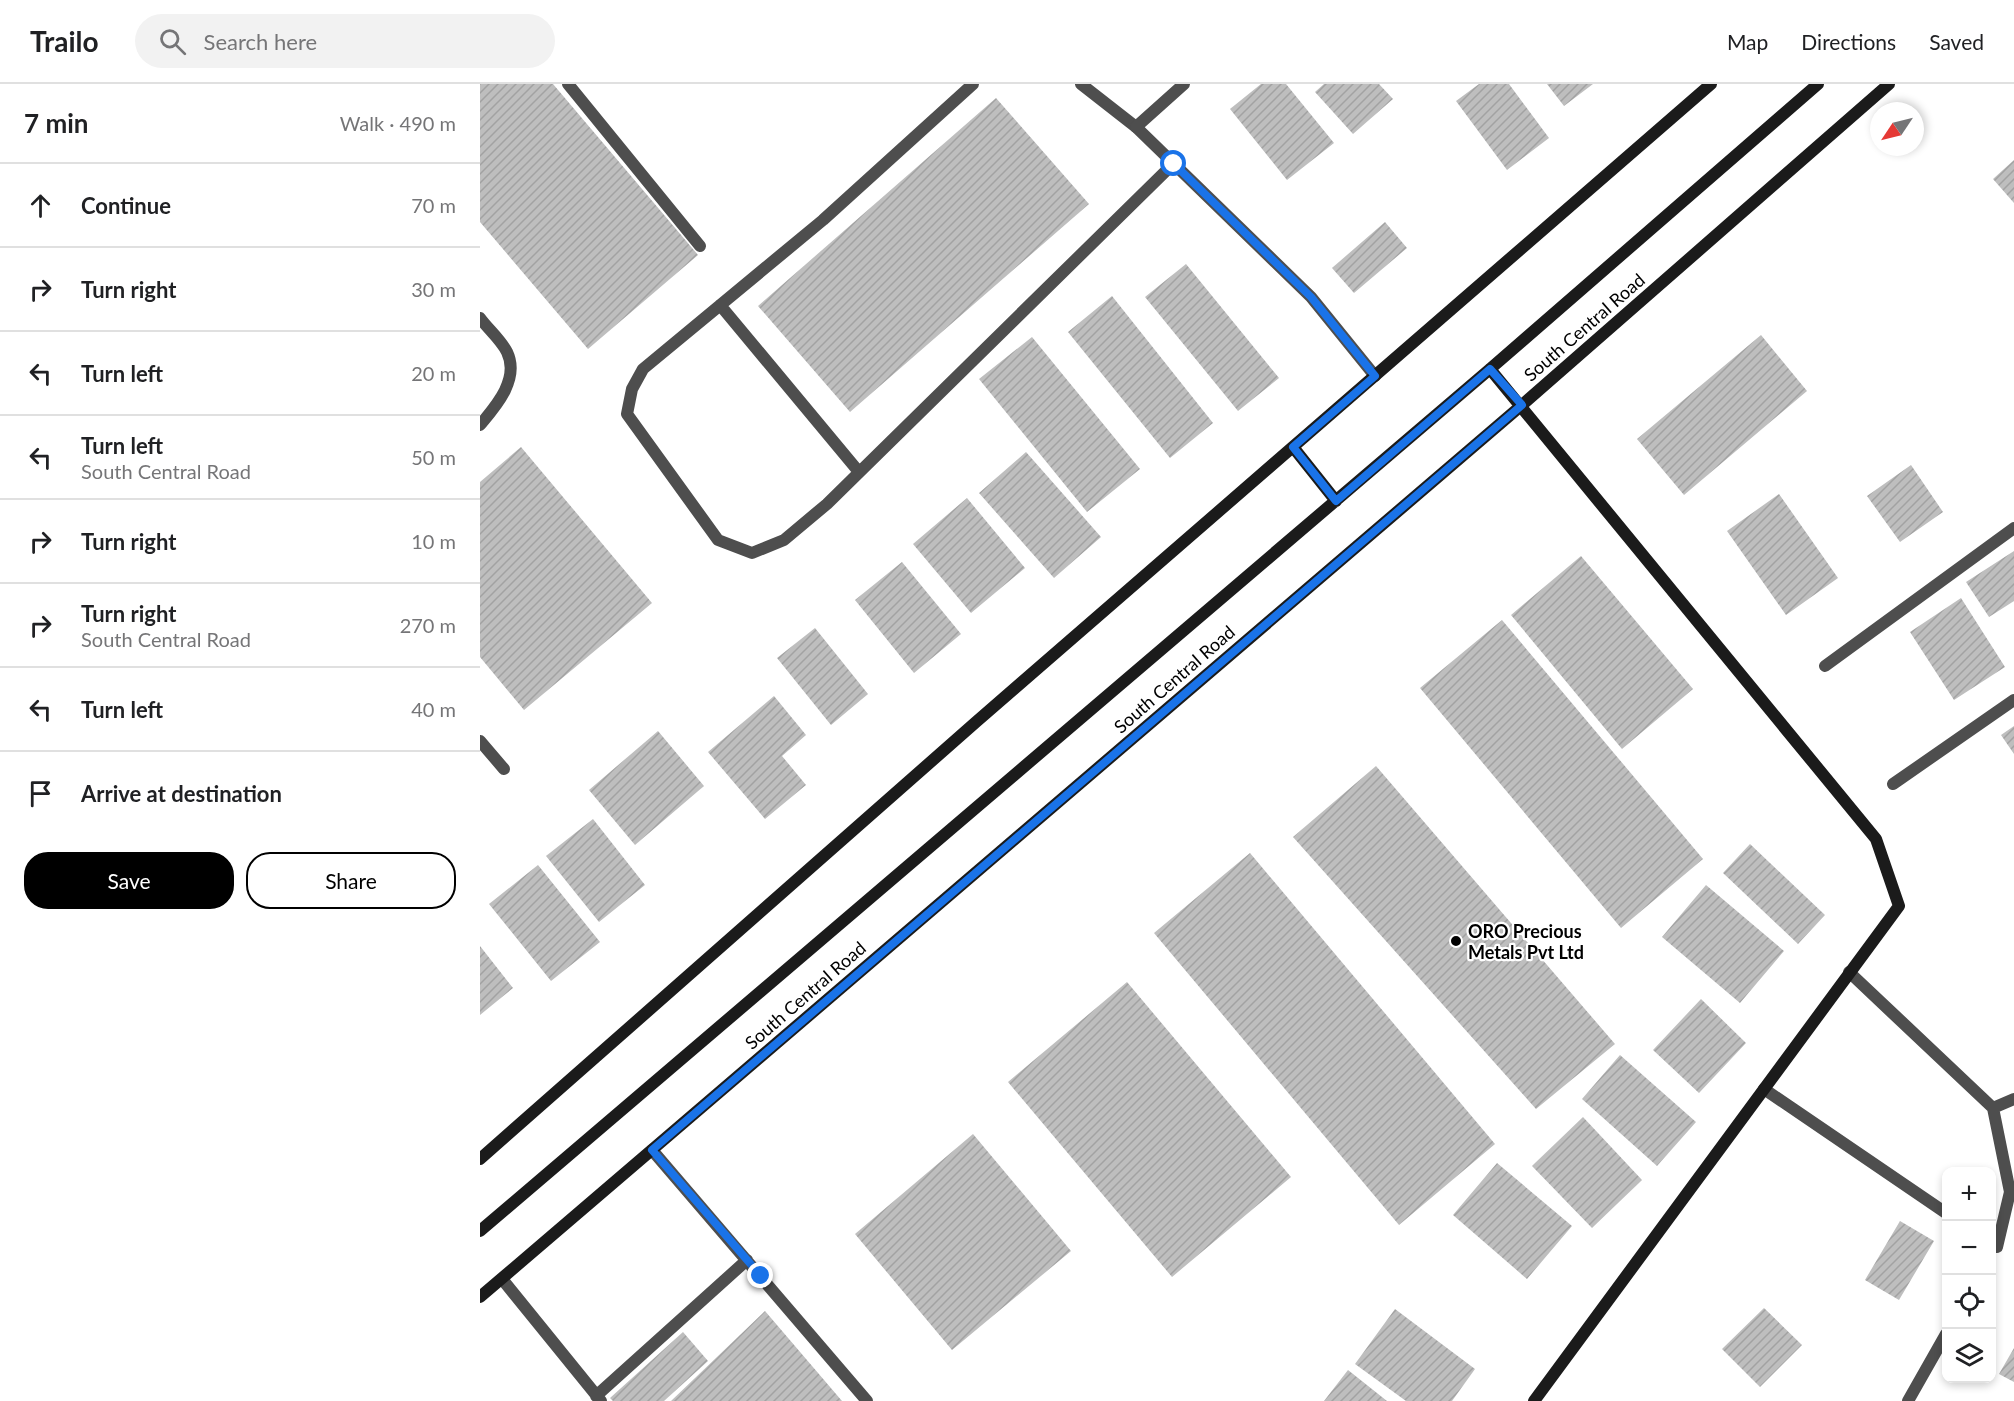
<!DOCTYPE html>
<html lang="en">
<head>
<meta charset="utf-8">
<style>
  body { margin:0; font-family:Lato,sans-serif; background:#f2f2f2; color:#202124 }
  .controls { position:absolute; right:18px; bottom:18px; display:grid; overflow:hidden; border-radius:12px; box-shadow:0 3px 9px #0003 }
  .controls button { width:54px; height:54px; display:grid; place-items:center; padding:0; border:0; border-bottom:2px solid #e0e0e0; background:#fff; color:#202124; font:30px sans-serif }
  .compass { position:absolute; left:1390px; top:18px; width:54px; height:54px; border-radius:50%; background:#fff; box-shadow:0 3px 9px #0003; rotate:235deg }
  .stop { position:absolute; width:18px; height:18px; margin:-14px; border:4px solid #1a73e8; border-radius:50%; background:#fff }
  .stop.end { background:#1a73e8; border-color:#fff; box-shadow:0 2px 6px #0008 }
  .list { margin:0; padding:0; list-style:none }
  h2 { display:flex; justify-content:space-between; align-items:center; height:78px; margin:0; padding:0 24px; font-size:26px }
  h2 small { font-size:20px; font-weight:400; color:#757577 }
  .list li { display:grid; grid-template-columns:39px 1fr auto; gap:18px; align-items:center; box-sizing:border-box; height:84px; padding:0 24px; border-top:2px solid #e0e0e0 }
  .list b { display:block; font-size:22px; white-space:nowrap }
  .list p { margin:0; font-size:20px; white-space:nowrap; color:#757577 }
  .list em { font-size:20px; font-style:normal; color:#757577 }
  .actions { display:flex; gap:12px; padding:18px 24px }
  .actions a { flex:1; padding:14px 0; border:2px solid #000; border-radius:24px; text-align:center; font-size:21px; color:#000 }
  .actions .main { background:#000; color:#fff }
  .icon { flex:none; width:33px; height:33px; fill:none; stroke:currentColor; stroke-width:2; stroke-linecap:round; stroke-linejoin:round }
  .map { position:relative; flex:none; width:1534px; height:1317px; overflow:hidden }
  header { display:flex; align-items:center; gap:36px; box-sizing:border-box; height:84px; padding:0 30px; background:#fff; border-bottom:2px solid #e0e0e0 }
  header strong { font-size:28px }
  nav { display:flex; gap:33px; margin-inline-start:auto; font-size:21px }
  .search { width:420px; height:54px; background:#f2f2f2; display:flex; align-items:center; gap:15px; box-sizing:border-box; padding:0 21px; border-radius:33px; color:#757577; font-size:22px }
  main { display:flex }
  aside { flex:1; background:#fff }
  .map>svg:first-child { display:block }
</style>
</head>
<body>
<header>
<strong>Trailo</strong>
<div class="search"><svg class="icon" aria-label="search" viewBox="0 0 24 24"><circle cx="10" cy="10" r="6"/><path d="M15 15l6 6"/></svg>Search here</div>
<nav><a>Map</a><a>Directions</a><a>Saved</a></nav>
</header>
<main>
<aside>
<h2>7 min<small>Walk · 490 m</small></h2>
<ul class="list">
<li><svg class="icon" aria-label="ahead" viewBox="0 0 24 24"><path d="M12 20V5M6 11l6-6 6 6"/></svg><div><b>Continue</b></div><em>70 m</em></li>
<li><svg class="icon" aria-label="right" viewBox="0 0 24 24"><path d="M7 20v-9h11M14 6l5 5-5 5"/></svg><div><b>Turn right</b></div><em>30 m</em></li>
<li><svg class="icon" aria-label="left" viewBox="0 0 24 24"><path d="M17 20v-9H6M10 6l-5 5 5 5"/></svg><div><b>Turn left</b></div><em>20 m</em></li>
<li><svg class="icon" aria-label="left" viewBox="0 0 24 24"><path d="M17 20v-9H6M10 6l-5 5 5 5"/></svg><div><b>Turn left</b><p>South Central Road</p></div><em>50 m</em></li>
<li><svg class="icon" aria-label="right" viewBox="0 0 24 24"><path d="M7 20v-9h11M14 6l5 5-5 5"/></svg><div><b>Turn right</b></div><em>10 m</em></li>
<li><svg class="icon" aria-label="right" viewBox="0 0 24 24"><path d="M7 20v-9h11M14 6l5 5-5 5"/></svg><div><b>Turn right</b><p>South Central Road</p></div><em>270 m</em></li>
<li><svg class="icon" aria-label="left" viewBox="0 0 24 24"><path d="M17 20v-9H6M10 6l-5 5 5 5"/></svg><div><b>Turn left</b></div><em>40 m</em></li>
<li><svg class="icon" aria-label="arrive" viewBox="0 0 24 24"><path d="M6 21V4h12l-3 4 3 4H6"/></svg><div><b>Arrive at destination</b></div></li>
</ul>
<div class="actions"><a class="main">Save</a><a>Share</a></div>
</aside>
<div class="map">
<svg width="1534" height="1317" viewBox="0 0 1534 1317">
  <defs>
    <pattern id="building-hatch" width="6" height="6" patternUnits="userSpaceOnUse" patternTransform="scale(1.5)"><rect width="6" height="6" fill="#bebebe"/><path d="M-1 1l2-2M0 6l6-6M5 7l2-2" fill="none" stroke="#a2a2a2"/></pattern>
  </defs>
  <rect width="100%" height="100%" fill="#fff"/>
  <path fill="url(#building-hatch)" d="M 0,0 L 73,0 L 218,171 L 108,265 L 0,138 Z
    M 781,0 L 806,0 L 854,59 L 807,96 L 750,25 Z
    M 844,0 L 899,0 L 913,15 L 873,50 L 835,8 Z
    M 999,0 L 1029,0 L 1069,54 L 1027,86 L 976,17 Z
    M 1067,0 L 1113,0 L 1084,22 Z
    M 516,14 L 609,120 L 370,328 L 278,222 Z
    M 1534,76 L 1534,119 L 1513,95 Z
    M 905,138 L 927,164 L 874,209 L 852,184 Z
    M 706,180 L 799,294 L 758,327 L 665,213 Z
    M 632,212 L 733,339 L 690,374 L 588,248 Z
    M 1281,251 L 1327,307 L 1204,411 L 1157,355 Z
    M 552,253 L 660,385 L 607,428 L 499,295 Z
    M 41,363 L 172,519 L 44,626 L 0,573 L 0,398 Z
    M 546,368 L 621,453 L 574,494 L 499,409 Z
    M 1431,381 L 1463,428 L 1420,458 L 1387,412 Z
    M 1299,410 L 1358,494 L 1306,531 L 1247,447 Z
    M 487,414 L 545,484 L 491,529 L 433,460 Z
    M 1534,467 L 1534,517 L 1509,533 L 1486,498 Z
    M 1101,472 L 1213,605 L 1142,665 L 1031,531 Z
    M 422,478 L 481,550 L 434,589 L 375,516 Z
    M 1481,514 L 1525,583 L 1474,616 L 1430,548 Z
    M 1022,536 L 1223,775 L 1141,844 L 940,604 Z
    M 335,544 L 388,610 L 351,641 L 297,574 Z
    M 294,612 L 326,651 L 302,672 L 326,701 L 285,735 L 228,668 Z
    M 1534,642 L 1534,670 L 1521,651 Z
    M 178,647 L 224,702 L 155,761 L 109,706 Z
    M 896,682 L 1135,960 L 1056,1025 L 813,753 Z
    M 113,735 L 165,801 L 119,838 L 66,772 Z
    M 1270,760 L 1345,831 L 1318,860 L 1243,789 Z
    M 770,769 L 1015,1060 L 919,1141 L 674,849 Z
    M 58,781 L 120,858 L 71,897 L 9,820 Z
    M 1226,801 L 1304,867 L 1260,919 L 1182,853 Z
    M 0,862 L 33,904 L 0,931 Z
    M 647,898 L 811,1093 L 692,1193 L 528,998 Z
    M 1221,915 L 1266,959 L 1219,1009 L 1173,966 Z
    M 1140,971 L 1216,1038 L 1177,1082 L 1102,1015 Z
    M 1103,1033 L 1162,1096 L 1112,1144 L 1052,1082 Z
    M 493,1050 L 591,1167 L 472,1266 L 375,1150 Z
    M 1017,1079 L 1092,1142 L 1047,1195 L 973,1131 Z
    M 1420,1137 L 1454,1157 L 1419,1216 L 1385,1196 Z
    M 1284,1224 L 1322,1261 L 1280,1303 L 1242,1265 Z
    M 915,1225 L 995,1285 L 972,1317 L 926,1317 L 875,1280 Z
    M 285,1227 L 362,1317 L 191,1317 Z
    M 203,1248 L 228,1277 L 184,1317 L 133,1317 L 130,1314 Z
    M 1534,1264 L 1534,1298 L 1519,1290 Z
    M 868,1286 L 907,1317 L 844,1317 Z"/>
  <g fill="none" stroke-linecap="round" stroke-linejoin="round">
    <path stroke="#4e4e4e" stroke-width="12" d="M 88,0 L 220,162
      M 493,0 L 343,136 L 163,285 L 152,305 L 147,330 L 238,456 L 272,469 L 304,456 L 347,420 L 694,79
      M 601,0 L 656,43
      M 240,221 L 379,388
      M 0,234 C 8,245 21,256 27,268 C 40,295 16,322 0,341
      M 1345,582 L 1534,444
      M 1413,700 L 1534,616
      M 172,1066 L 387,1317
      M 22,1195 L 121,1317
      M 116,1312 L 267,1176"/>
    <path stroke="#4e4e4e" stroke-width="12" d="M 704,0 L 656,43 L 831,213 L 895,292
      M 0,657 L 24,685
      M 1369,888 L 1513,1024 L 1530,1108 L 1517,1163 L 1512,1160
      M 1284,1005 L 1466,1129
      M 1513,1024 L 1534,1015
      M 1428,1317 L 1466,1250"/>
    <path stroke="#1b1b1b" stroke-width="12" d="M 1010,285 L 1396,755 L 1419,822 L 1054,1317
      M 813,363 L 856,417
      M 0,1075 L 496,638 L 1231,0
      M 0,1147 L 1010,285 L 1338,0
      M 0,1213 L 1042,321 L 1409,0"/>
  </g>
  <g fill="none" stroke-linecap="round" stroke-linejoin="round">
    <path stroke="#1a73e8" stroke-width="8" d="M 281,1192 L 172,1066 L 1042,321 L 1010,285 L 856,417 L 813,363 L 895,292 L 831,213 L 694,80"/>
  </g>
  <circle fill="#000" stroke="#fff" stroke-width="2" cx="976" cy="857" r="6"/>
  <g text-anchor="middle" dominant-baseline="central" stroke-width="4.5" stroke-linejoin="round" paint-order="stroke">
    <g font-size="18" fill="#000" stroke="#fff">
      <text transform="translate(1104 243) rotate(-41)">South Central Road</text>
      <text transform="translate(694 595) rotate(-41)">South Central Road</text>
      <text transform="translate(325 911) rotate(-41)">South Central Road</text>
    </g>
    <g font-size="18" font-weight="bold" fill="#000" stroke="#fff" text-anchor="start">
      <text x="988" y="847">ORO Precious<tspan x="988" dy="21">Metals Pvt Ltd</tspan></text>
    </g>
  </g>
</svg>
<div class="controls">
<button>+</button>
<button>−</button>
<button><svg class="icon" aria-label="locate" viewBox="0 0 24 24"><circle cx="12" cy="12" r="6"/><path d="M12 2v4M12 18v4M2 12h4M18 12h4"/></svg></button>
<button><svg class="icon" aria-label="layers" viewBox="0 0 24 24"><path d="M12 4l9 5-9 5-9-5zM3 14l9 5 9-5"/></svg></button>
</div>
<svg class="compass" viewBox="-18 -18 36 36"><path d="M0-13l5 13h-10z" fill="#e53935"/><path d="M0 13l5-13h-10z" fill="#757577"/></svg>
<div class="stop" style="left:694px;top:80px"></div>
<div class="stop end" style="left:281px;top:1192px"></div>
</div>
</main>
</body>
</html>
